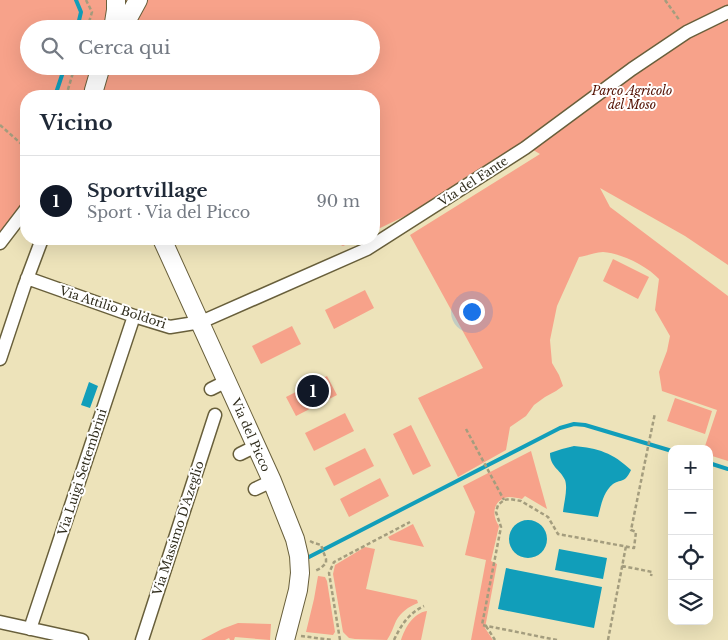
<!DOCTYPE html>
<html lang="it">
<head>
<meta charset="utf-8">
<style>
  body { margin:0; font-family:"Libre Baskerville",serif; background:#f2f2f3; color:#1f2937 }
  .controls { position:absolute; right:15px; bottom:15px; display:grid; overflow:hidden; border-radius:10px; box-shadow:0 5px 20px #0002 }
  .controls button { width:45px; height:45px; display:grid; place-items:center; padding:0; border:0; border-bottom:1px solid #e0e1e3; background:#fff; color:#1f2937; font:25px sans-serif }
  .you { position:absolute; left:471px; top:311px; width:18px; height:18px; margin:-12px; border:4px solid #fff; border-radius:50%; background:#1a73e8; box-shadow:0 0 0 8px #1a73e833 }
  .badge { display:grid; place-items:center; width:32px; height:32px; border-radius:50%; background:#111827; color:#fff; font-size:16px; font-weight:700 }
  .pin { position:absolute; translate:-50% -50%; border:2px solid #fff; box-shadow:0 1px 5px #0006 }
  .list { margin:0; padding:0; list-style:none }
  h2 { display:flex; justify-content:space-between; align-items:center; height:65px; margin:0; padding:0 20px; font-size:21px }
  h2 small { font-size:16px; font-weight:400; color:#747a83 }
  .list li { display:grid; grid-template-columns:32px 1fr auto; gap:15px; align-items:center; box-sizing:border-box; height:90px; padding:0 20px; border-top:1px solid #e0e1e3 }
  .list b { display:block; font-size:19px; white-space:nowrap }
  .list p { margin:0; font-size:16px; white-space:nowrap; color:#747a83 }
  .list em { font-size:16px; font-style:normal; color:#747a83 }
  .icon { flex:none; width:28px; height:28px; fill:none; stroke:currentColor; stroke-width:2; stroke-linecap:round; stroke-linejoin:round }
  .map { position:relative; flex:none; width:728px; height:640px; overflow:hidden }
  .search { position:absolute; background:#fff; box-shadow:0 5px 20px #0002; left:20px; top:20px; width:360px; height:55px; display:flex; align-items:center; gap:12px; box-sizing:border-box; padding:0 18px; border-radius:28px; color:#747a83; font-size:19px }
  .panel { position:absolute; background:#fff; box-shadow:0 5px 20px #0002; left:20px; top:90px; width:360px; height:155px; border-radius:20px }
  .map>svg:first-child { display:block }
</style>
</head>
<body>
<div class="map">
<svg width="728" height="640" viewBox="0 0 728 640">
  <rect width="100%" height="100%" fill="#ede3ba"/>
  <path fill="#f7a28a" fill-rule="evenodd" d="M 0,0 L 728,0 L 728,265 L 685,236 L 600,188 L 610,207 L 728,296 L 728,461 L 709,455 L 709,449 L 704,449 L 717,410 L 662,391 L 659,372 L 667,351 L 670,336 L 655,310 L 659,279 C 647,266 621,253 603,252 C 595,252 587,256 579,257 L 557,306 L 550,340 L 552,363 L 559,375 L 563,386 L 556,391 L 545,397 L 534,405 L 526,416 L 510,427 L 506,450 L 458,477 L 418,398 L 483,368 L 410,235 L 540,154 L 523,144 L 442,198 L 374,231 L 374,96 L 106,96 L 96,76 L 88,96 L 26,96 L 26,205 L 0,238 ZM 29,29 L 371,29 L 371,66 L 29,66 Z
    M 328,239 L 358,239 L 343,246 Z
    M 613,259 L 649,277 L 638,299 L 603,281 Z
    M 365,290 L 374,308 L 334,329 L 325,310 Z
    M 292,326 L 301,344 L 261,364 L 252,346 Z
    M 327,376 L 337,395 L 296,416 L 286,397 Z
    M 675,398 L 712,411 L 705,434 L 667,421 Z
    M 345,413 L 354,431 L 314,451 L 305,433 Z
    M 411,425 L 431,466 L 413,475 L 393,434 Z
    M 365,448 L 374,466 L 334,486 L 325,468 Z
    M 531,451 L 547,509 L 525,496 L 522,499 C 518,498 513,497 509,497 C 493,499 491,515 499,526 L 491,561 L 497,564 L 485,628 L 493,640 L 471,640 L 486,560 L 465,555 L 475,512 L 463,486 Z
    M 380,478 L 389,496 L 349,517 L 340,499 Z
    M 413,524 L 424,547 L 390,540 L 388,537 Z
    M 365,547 L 375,549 L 366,589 L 417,600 L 418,603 C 408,607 401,612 396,621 C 393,628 391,634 387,640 L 355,639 L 349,638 L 343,632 L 333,574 L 335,565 Z
    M 318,576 L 325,577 L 327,581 L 335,632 L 333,635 L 306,632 L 314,599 Z
    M 427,611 L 421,640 L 401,640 C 405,628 413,613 427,611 Z
    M 238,623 L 271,624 L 270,640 L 235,637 L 234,640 L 230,640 L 229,638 L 225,640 L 201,640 L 222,629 Z"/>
  <path fill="#119eba" d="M 89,382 L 98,386 L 90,408 L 81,405 Z
    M 574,446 C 598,448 613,453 631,470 C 624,484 623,478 613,484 C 603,492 601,506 598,517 L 563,512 C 564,502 568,489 565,480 C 560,469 550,467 550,453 L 562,449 Z
    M509 539a19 19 0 1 1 38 0a19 19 0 1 1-38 0Z
    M 559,549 L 607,558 L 603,579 L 555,570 Z
    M 506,568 L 602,587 L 594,628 L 498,609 Z"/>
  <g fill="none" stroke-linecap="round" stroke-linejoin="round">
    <path stroke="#119eba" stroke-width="4" d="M 76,0 L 81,12 L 77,29
      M 55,96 L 65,66
      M 709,463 L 728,469
      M 309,557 L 560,428 L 574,424 L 585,425 L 672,451"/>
    <defs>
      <path id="street" d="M 0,243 L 26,209
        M 27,278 L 134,316 L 170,327 L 201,322 L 367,249 L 525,148 L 632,69 L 687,32 L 728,12
        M 0,359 L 24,287 L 42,239
        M 211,389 L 227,381
        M 240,454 L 256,446
        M 255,489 L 272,481
        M 0,622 L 82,640
        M 30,629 L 134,316
        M 142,640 L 215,415"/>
      <path id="secondary" d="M 113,29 L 116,10 L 116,0
        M 124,29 L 126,22 L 138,0
        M 93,96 L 94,90 L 101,66
        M 162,239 L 272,481 L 295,539 L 299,556 L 300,573 L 298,590 L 285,640"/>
    </defs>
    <use href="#street" stroke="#685f3b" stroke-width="15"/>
    <use href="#secondary" stroke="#685f3b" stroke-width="20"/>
    <path stroke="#a49d7e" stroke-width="2.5" stroke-dasharray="4 2.5" stroke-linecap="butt" d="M 86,0 L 92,12 L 87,29
      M 665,0 L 680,21
      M 66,96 L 75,66
      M 0,125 L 26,148
      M 466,429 L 504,500
      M 310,541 L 314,543 L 321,545 L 326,559 L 326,563 L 321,568 L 315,571
      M 622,566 L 652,572 L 651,576
      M 486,626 L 495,640
      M 301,636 L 332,640
      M 340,640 L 329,573 L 334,562 L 410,522
      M 394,640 C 401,625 409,613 424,606
      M 557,640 L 482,625 L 501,527 L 496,512 L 498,505 L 504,500 L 510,499 L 521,501 L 548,517 L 558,534 L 634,548 L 636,532 L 631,530 L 655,413
      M 608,640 L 626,546"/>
    <use href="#street" stroke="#fff" stroke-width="12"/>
    <use href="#secondary" stroke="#fff" stroke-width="18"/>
  </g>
  <g text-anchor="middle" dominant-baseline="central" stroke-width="4" stroke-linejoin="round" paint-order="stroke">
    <g font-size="12" font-style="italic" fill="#531000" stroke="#fff">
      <text x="632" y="90">Parco Agricolo<tspan x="632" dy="14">del Moso</tspan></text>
    </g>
    <g font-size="12" fill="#312e1e" stroke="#fff">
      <text transform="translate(473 181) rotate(-33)">Via del Fante</text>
      <text transform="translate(113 307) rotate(18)">Via Attilio Boldori</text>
      <text transform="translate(251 435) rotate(66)">Via del Picco</text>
      <text transform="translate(82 472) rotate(-72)">Via Luigi Settembrini</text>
      <text transform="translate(178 528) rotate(-72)">Via Massimo D'Azeglio</text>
    </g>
  </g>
</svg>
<div class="controls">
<button>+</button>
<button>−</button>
<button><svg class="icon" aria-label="locate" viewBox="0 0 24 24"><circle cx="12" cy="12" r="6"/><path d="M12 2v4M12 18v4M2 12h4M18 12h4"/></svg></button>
<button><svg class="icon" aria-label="layers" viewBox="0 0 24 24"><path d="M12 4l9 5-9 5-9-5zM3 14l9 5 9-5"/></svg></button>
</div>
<div class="you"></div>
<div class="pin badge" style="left:313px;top:391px">1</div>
<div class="search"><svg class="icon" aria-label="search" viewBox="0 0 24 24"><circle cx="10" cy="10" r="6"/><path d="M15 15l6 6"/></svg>Cerca qui</div>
<section class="panel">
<h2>Vicino<small></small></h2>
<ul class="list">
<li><span class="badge">1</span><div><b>Sportvillage</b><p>Sport · Via del Picco</p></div><em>90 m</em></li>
</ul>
</section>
</div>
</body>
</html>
